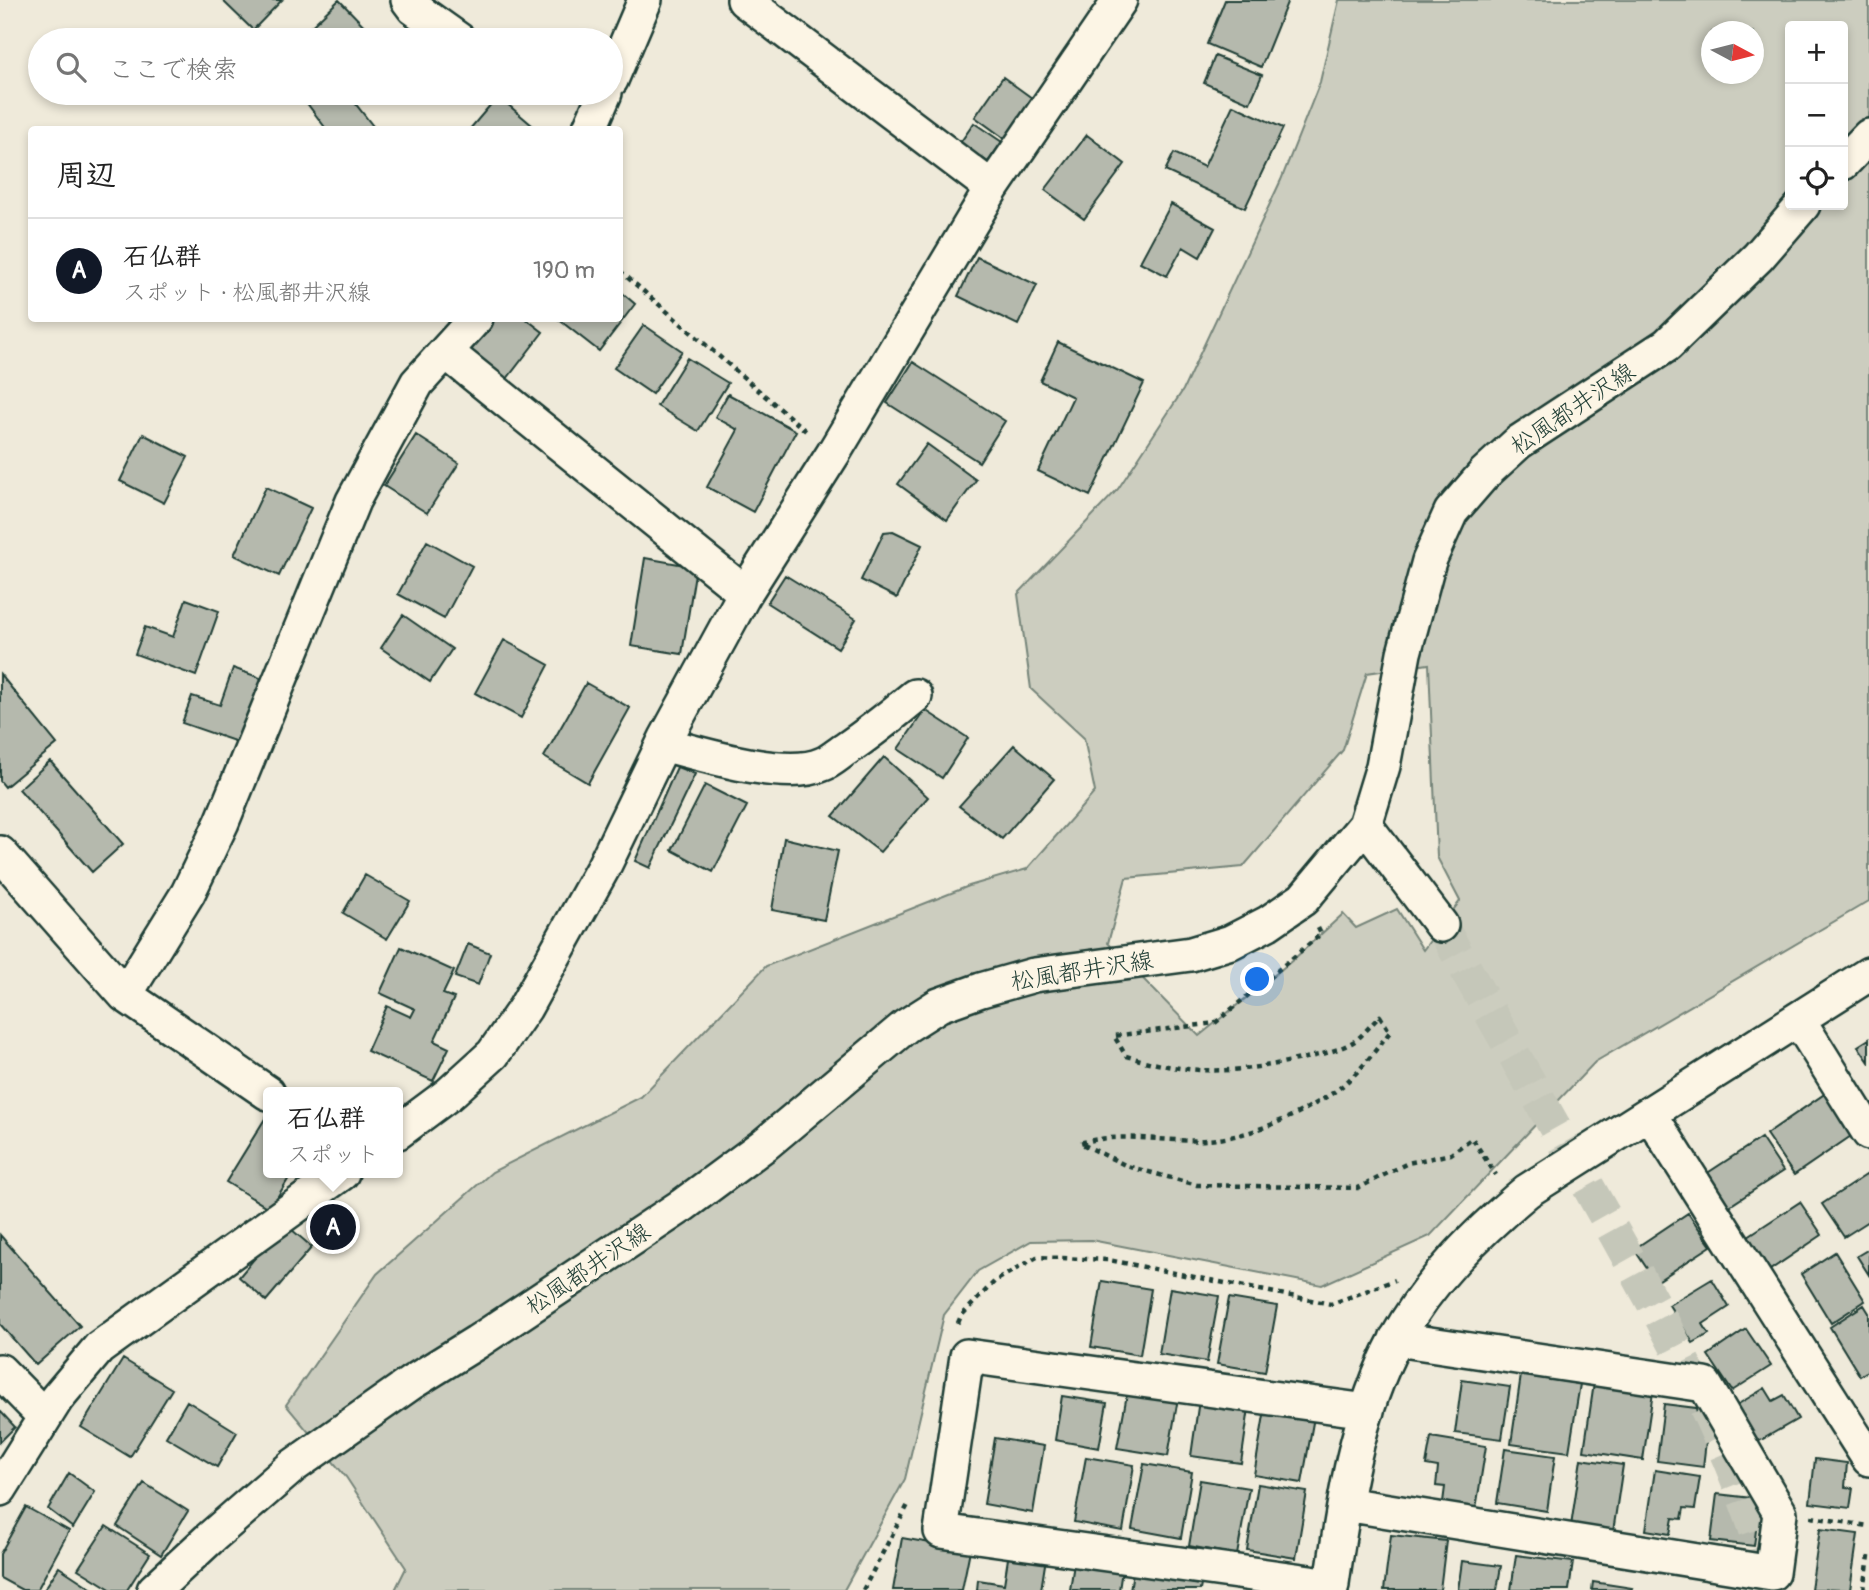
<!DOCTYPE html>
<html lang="ja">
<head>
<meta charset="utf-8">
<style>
  body { margin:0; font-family:Pangolin,"Klee One",sans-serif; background:#f2f2f2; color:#222 }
  .controls { position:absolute; right:21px; top:21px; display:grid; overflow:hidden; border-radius:7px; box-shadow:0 4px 10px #0003 }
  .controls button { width:63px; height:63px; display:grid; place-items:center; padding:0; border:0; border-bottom:2px solid #e0e0e0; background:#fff; color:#222; font:35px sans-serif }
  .compass { position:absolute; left:1701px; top:21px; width:63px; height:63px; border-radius:50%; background:#fff; box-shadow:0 4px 10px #0003; rotate:97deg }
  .you { position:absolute; left:1258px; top:980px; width:24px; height:24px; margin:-18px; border:5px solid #fff; border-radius:50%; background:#1a73e8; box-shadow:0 0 0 10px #1a73e833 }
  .badge { display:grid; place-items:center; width:46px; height:46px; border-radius:50%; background:#111827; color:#fff; font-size:23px; font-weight:700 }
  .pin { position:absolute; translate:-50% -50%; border:4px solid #fff; box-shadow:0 2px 7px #0006 }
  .popup { position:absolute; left:263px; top:1087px; width:140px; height:91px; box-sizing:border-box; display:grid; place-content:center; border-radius:7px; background:#fff; filter:drop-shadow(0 2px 5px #0005); font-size:23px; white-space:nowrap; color:#767676 }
  .popup b { font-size:26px; color:#222 }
  .popup::after { content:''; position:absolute; left:50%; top:100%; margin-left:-14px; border:14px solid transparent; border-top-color:#fff }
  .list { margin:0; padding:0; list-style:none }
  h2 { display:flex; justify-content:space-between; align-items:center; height:91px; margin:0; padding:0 28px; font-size:30px }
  h2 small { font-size:23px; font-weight:400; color:#767676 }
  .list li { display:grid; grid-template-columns:46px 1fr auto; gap:21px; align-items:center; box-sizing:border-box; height:105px; padding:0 28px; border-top:2px solid #e0e0e0 }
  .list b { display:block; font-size:26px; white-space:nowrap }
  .list p { margin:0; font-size:23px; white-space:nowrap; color:#767676 }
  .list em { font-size:23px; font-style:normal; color:#767676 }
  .icon { flex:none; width:38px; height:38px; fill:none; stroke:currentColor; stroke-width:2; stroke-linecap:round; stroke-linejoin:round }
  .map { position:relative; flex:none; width:1869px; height:1590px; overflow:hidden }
  .search { position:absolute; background:#fff; box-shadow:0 4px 10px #0003; left:28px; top:28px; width:595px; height:77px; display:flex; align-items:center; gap:18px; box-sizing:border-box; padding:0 24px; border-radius:38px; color:#767676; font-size:26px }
  .panel { position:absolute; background:#fff; box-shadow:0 4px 10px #0003; left:28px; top:126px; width:595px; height:196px; border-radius:7px }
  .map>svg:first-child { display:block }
</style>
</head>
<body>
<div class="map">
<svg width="1869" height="1590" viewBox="0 0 1869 1590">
  <rect width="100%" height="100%" fill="#efeada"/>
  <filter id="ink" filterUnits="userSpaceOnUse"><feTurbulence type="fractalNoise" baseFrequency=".0143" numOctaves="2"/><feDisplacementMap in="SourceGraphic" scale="14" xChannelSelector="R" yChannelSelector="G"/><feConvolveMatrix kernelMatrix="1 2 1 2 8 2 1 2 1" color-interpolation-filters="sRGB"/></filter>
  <g filter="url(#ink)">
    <path fill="#cccdbf" stroke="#76857a" stroke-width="2" fill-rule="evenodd" d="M 1339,0 L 1869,0 L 1869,901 L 1595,1062 L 1430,1236 L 1322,1285 L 1091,1240 L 1031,1241 L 978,1271 L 944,1315 L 905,1479 L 844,1590 L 395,1590 L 406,1568 L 346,1477 L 286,1405 L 377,1274 L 492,1172 L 641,1097 L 766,966 L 969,886 L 1027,869 L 1095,792 L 1084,738 L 1031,689 L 1018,594 L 1118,489 L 1183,390 L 1281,180 L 1320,82 ZM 1790,26 L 1843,26 L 1843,205 L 1790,205 ZM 1712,32 L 1754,32 L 1754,74 L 1712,74 ZM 1429,664 L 1437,857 L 1460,901 L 1423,950 L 1397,909 L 1356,928 L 1343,914 L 1294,959 L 1199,1036 L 1108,943 L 1126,878 L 1243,867 L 1343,750 L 1367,673 Z"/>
    <path fill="#b5b9ad" stroke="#1f3d34" stroke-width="2" d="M 222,0 L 282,0 L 253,30 Z
      M 339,0 L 375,37 L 372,40 L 297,40 Z
      M 1225,0 L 1288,0 L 1261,67 L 1207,44 Z
      M 1215,56 L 1262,75 L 1250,103 L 1204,83 Z
      M 1003,77 L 1036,101 L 1008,141 L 975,117 Z
      M 317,93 L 347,93 L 376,130 L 327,130 L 306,102 Z
      M 498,96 L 533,126 L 530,130 L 469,130 Z
      M 1233,105 L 1283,128 L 1245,208 L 1165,171 L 1174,153 L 1204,167 Z
      M 974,123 L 1002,142 L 988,162 L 960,143 Z
      M 1087,135 L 1125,164 L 1084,219 L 1045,190 Z
      M 1171,204 L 1215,228 L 1200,257 L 1183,247 L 1167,276 L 1140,262 Z
      M 977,257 L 1037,285 L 1018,325 L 958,296 Z
      M 620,291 L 635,304 L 599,351 L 558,319 L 620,318 Z
      M 488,318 L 525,318 L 543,332 L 506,380 L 466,348 Z
      M 644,325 L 682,351 L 652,394 L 614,368 Z
      M 1058,342 L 1144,383 L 1090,496 L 1038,471 L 1073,397 L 1040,381 Z
      M 687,358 L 728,383 L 698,431 L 657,406 Z
      M 913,362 L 1005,421 L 979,462 L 887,403 Z
      M 728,394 L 796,431 L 753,512 L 707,487 L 738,430 L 715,417 Z
      M 143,434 L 188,457 L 164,503 L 120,481 Z
      M 416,435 L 459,463 L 427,513 L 384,486 Z
      M 927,444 L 976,480 L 947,520 L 898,484 Z
      M 266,487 L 311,508 L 279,576 L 234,555 Z
      M 893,531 L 922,545 L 897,598 L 861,580 L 884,532 Z
      M 427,541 L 472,566 L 444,619 L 398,594 Z
      M 645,558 L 696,567 L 682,654 L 631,646 Z
      M 785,575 L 856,619 L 838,648 L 767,603 Z
      M 186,599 L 219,611 L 196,676 L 135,654 L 145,627 L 173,637 Z
      M 403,615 L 452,649 L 430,682 L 381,648 Z
      M 504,640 L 549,665 L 521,718 L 475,693 Z
      M 233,668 L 266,680 L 243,744 L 182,723 L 192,696 L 220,705 Z
      M 0,674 L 57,744 L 5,787 L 0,781 Z
      M 586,683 L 630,708 L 588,783 L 544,757 Z
      M 925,710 L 968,738 L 942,778 L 898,749 Z
      M 1014,745 L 1054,779 L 1002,839 L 959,806 Z
      M 884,757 L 928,797 L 880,852 L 833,816 Z
      M 50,761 L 123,844 L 92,872 L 19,789 Z
      M 677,767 L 695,774 L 650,868 L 635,861 Z
      M 705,785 L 747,806 L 713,872 L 672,850 Z
      M 784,838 L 838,851 L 824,920 L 772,910 Z
      M 365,875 L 410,901 L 387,939 L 343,913 Z
      M 468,944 L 490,953 L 478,985 L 455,977 Z
      M 401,947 L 454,971 L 443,994 L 454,998 L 434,1041 L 449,1048 L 433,1081 L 367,1051 L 387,1006 L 411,1017 L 415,1009 L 380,993 Z
      M 1869,1039 L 1869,1062 L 1858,1046 Z
      M 1826,1093 L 1854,1134 L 1794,1175 L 1766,1134 Z
      M 266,1117 L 268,1119 L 268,1173 L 292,1173 L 270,1209 L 226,1182 Z
      M 1761,1138 L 1783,1171 L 1728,1207 L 1706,1174 Z
      M 1869,1173 L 1869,1221 L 1844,1237 L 1822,1204 Z
      M 1800,1202 L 1822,1235 L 1767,1272 L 1745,1238 Z
      M 1688,1213 L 1711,1246 L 1656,1282 L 1634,1249 Z
      M 284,1223 L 312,1247 L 266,1301 L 239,1277 Z
      M 0,1235 L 80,1326 L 36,1365 L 0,1324 Z
      M 1869,1249 L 1869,1275 L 1857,1256 Z
      M 1835,1252 L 1865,1301 L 1831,1323 L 1801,1274 Z
      M 1712,1279 L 1729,1307 L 1703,1324 L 1709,1334 L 1693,1343 L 1669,1305 Z
      M 1102,1281 L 1151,1289 L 1140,1355 L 1091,1347 Z
      M 1170,1288 L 1219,1296 L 1207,1362 L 1159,1354 Z
      M 1229,1298 L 1277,1306 L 1265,1372 L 1217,1364 Z
      M 1864,1305 L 1869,1313 L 1869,1370 L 1860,1376 L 1830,1327 Z
      M 1746,1329 L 1771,1366 L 1732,1391 L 1708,1355 Z
      M 123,1359 L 172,1389 L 130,1457 L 81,1427 Z
      M 1521,1375 L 1580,1384 L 1569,1452 L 1511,1444 Z
      M 1462,1380 L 1510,1387 L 1502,1439 L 1455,1433 Z
      M 1594,1383 L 1653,1392 L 1643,1460 L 1584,1451 Z
      M 1765,1388 L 1773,1401 L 1784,1395 L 1798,1419 L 1756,1443 L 1735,1406 Z
      M 1128,1389 L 1178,1398 L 1168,1456 L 1117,1448 Z
      M 1062,1396 L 1107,1403 L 1099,1448 L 1055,1440 Z
      M 1199,1400 L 1249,1408 L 1241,1463 L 1191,1456 Z
      M 187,1401 L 237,1432 L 217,1467 L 166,1437 Z
      M 1664,1404 L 1696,1408 L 1699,1423 L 1708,1424 L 1703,1467 L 1657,1461 Z
      M 1265,1409 L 1314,1417 L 1302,1483 L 1254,1475 Z
      M 0,1411 L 15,1427 L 0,1442 Z
      M 1431,1437 L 1486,1446 L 1475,1515 L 1442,1510 L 1445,1487 L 1436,1486 L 1438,1467 L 1426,1465 Z
      M 995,1438 L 1044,1446 L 1033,1513 L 984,1504 Z
      M 1505,1449 L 1555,1456 L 1547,1511 L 1497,1503 Z
      M 1086,1457 L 1134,1465 L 1123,1531 L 1074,1522 Z
      M 1581,1459 L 1623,1465 L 1613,1532 L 1571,1526 Z
      M 1815,1459 L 1847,1463 L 1845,1487 L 1853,1488 L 1850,1508 L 1810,1503 Z
      M 1144,1464 L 1192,1472 L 1181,1538 L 1132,1529 Z
      M 1655,1470 L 1700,1477 L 1695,1509 L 1684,1508 L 1682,1519 L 1673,1518 L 1670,1534 L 1646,1530 Z
      M 69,1473 L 95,1492 L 73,1528 L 48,1509 Z
      M 1200,1480 L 1249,1488 L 1237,1555 L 1189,1546 Z
      M 144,1483 L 188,1511 L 161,1555 L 117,1526 Z
      M 1258,1484 L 1307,1492 L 1296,1558 L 1247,1550 Z
      M 1717,1494 L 1760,1499 L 1754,1546 L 1711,1541 Z
      M 26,1507 L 69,1531 L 37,1590 L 22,1590 L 0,1578 L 0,1554 Z
      M 106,1526 L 150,1554 L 127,1590 L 112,1590 L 78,1569 Z
      M 1820,1529 L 1858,1534 L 1850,1590 L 1811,1589 Z
      M 1391,1535 L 1446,1541 L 1440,1590 L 1384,1590 Z
      M 902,1538 L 970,1550 L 962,1590 L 893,1590 Z
      M 1009,1552 L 1046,1558 L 1041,1590 L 977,1590 L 978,1580 L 1004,1584 Z
      M 1516,1555 L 1573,1562 L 1569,1590 L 1511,1590 Z
      M 1462,1561 L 1501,1566 L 1497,1590 L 1458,1590 Z
      M 1074,1563 L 1122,1570 L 1119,1590 L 1070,1590 Z
      M 59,1567 L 94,1590 L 44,1590 Z
      M 1133,1572 L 1201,1585 L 1200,1590 L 1130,1590 Z
      M 1593,1582 L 1632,1588 L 1631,1590 L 1592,1590 Z"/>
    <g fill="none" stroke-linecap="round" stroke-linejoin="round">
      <path stroke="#c5c7b9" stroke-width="33" stroke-dasharray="33 17" stroke-linecap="butt" d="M 1441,925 C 1493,1018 1546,1111 1598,1204 C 1668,1328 1736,1451 1774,1590"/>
      <defs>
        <path id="minor" d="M 408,0 L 414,8 L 459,40
          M 744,0 L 992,188
          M 611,80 L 645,0
          M 589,130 L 605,93
          M 1843,163 L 1869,136
          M 446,352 L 745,593
          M 663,744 C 701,754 786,781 823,764 C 831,761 838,754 846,749 C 870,733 892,715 915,696
          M 1365,825 L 1441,925
          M 0,853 L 125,995 L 268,1093
          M 125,995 L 188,893 L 222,822 L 353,501 L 417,383 L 476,318
          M 1798,1019 L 1869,1133
          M 1650,1114 L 1869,1459
          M 398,1132 L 449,1094 L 493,1054 L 525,1008 L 604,866 L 666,738 L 745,593 L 833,454 L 992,188 L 1120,0
          M 0,1371 L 45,1417
          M 0,1489 L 57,1398 L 99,1348 L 342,1173
          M 1345,1504 L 1772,1573 L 1780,1513 L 1705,1385 L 1396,1339
          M 1332,1585 L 941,1531 L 967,1356 L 1367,1411
          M 154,1590 L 209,1539 L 293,1466 L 411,1383 L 477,1342 L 683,1205 L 764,1145 L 906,1026 L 939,1005 L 981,990 L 1034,975 L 1191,954 L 1231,942 L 1268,923 L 1303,899 L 1365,825 L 1383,766 L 1404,653 L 1429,561 L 1451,512 L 1484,474 L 1519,442 L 1667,345 L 1758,257 L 1803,205
          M 1331,1590 C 1343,1505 1356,1414 1397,1338 C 1429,1280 1477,1233 1527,1191 L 1869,974"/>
      </defs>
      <use href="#minor" stroke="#1f3d34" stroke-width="38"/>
      <path stroke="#1f3d34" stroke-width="4.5" stroke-dasharray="5 5" stroke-linecap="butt" d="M 620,271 L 807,432
        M 1318,928 L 1321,934 L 1215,1023 L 1114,1036 L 1126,1056 C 1190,1075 1231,1074 1296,1060 C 1314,1056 1336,1052 1353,1042 C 1362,1037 1371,1024 1380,1016 L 1390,1032 C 1373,1053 1355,1079 1331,1094 C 1298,1116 1247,1138 1207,1140 C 1164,1143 1123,1131 1080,1143 L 1127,1166 L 1197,1185 L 1358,1188 L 1408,1163 L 1451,1154 L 1472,1138 L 1496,1175
        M 958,1323 L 961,1316 L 995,1281 L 1037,1257 L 1109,1260 L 1331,1304 L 1395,1280
        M 1811,1517 L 1869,1526
        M 863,1590 L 909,1503
        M 1864,1590 L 1869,1556"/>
      <use href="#minor" stroke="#fcf5e5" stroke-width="33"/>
    </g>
  </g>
  <g text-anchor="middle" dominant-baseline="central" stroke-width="7" stroke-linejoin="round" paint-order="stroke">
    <g font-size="24" fill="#1f3d34" stroke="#fcf5e5">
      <text transform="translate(1573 409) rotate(-34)">松風都井沢線</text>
      <text transform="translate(1082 971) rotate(-9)">松風都井沢線</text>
      <text transform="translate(588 1269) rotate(-34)">松風都井沢線</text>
    </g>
  </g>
</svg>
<div class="controls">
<button>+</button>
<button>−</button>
<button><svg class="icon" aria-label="locate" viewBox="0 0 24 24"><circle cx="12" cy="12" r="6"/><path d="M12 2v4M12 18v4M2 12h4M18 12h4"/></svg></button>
</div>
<svg class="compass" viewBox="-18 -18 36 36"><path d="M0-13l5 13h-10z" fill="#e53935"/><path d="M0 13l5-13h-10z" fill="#767676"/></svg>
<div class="you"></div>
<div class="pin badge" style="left:333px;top:1227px">A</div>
<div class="popup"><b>石仏群</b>スポット</div>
<div class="search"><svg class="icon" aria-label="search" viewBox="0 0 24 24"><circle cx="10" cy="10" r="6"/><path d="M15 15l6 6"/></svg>ここで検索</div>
<section class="panel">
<h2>周辺<small></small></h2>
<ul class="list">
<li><span class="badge">A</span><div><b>石仏群</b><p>スポット · 松風都井沢線</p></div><em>190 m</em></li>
</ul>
</section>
</div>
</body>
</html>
